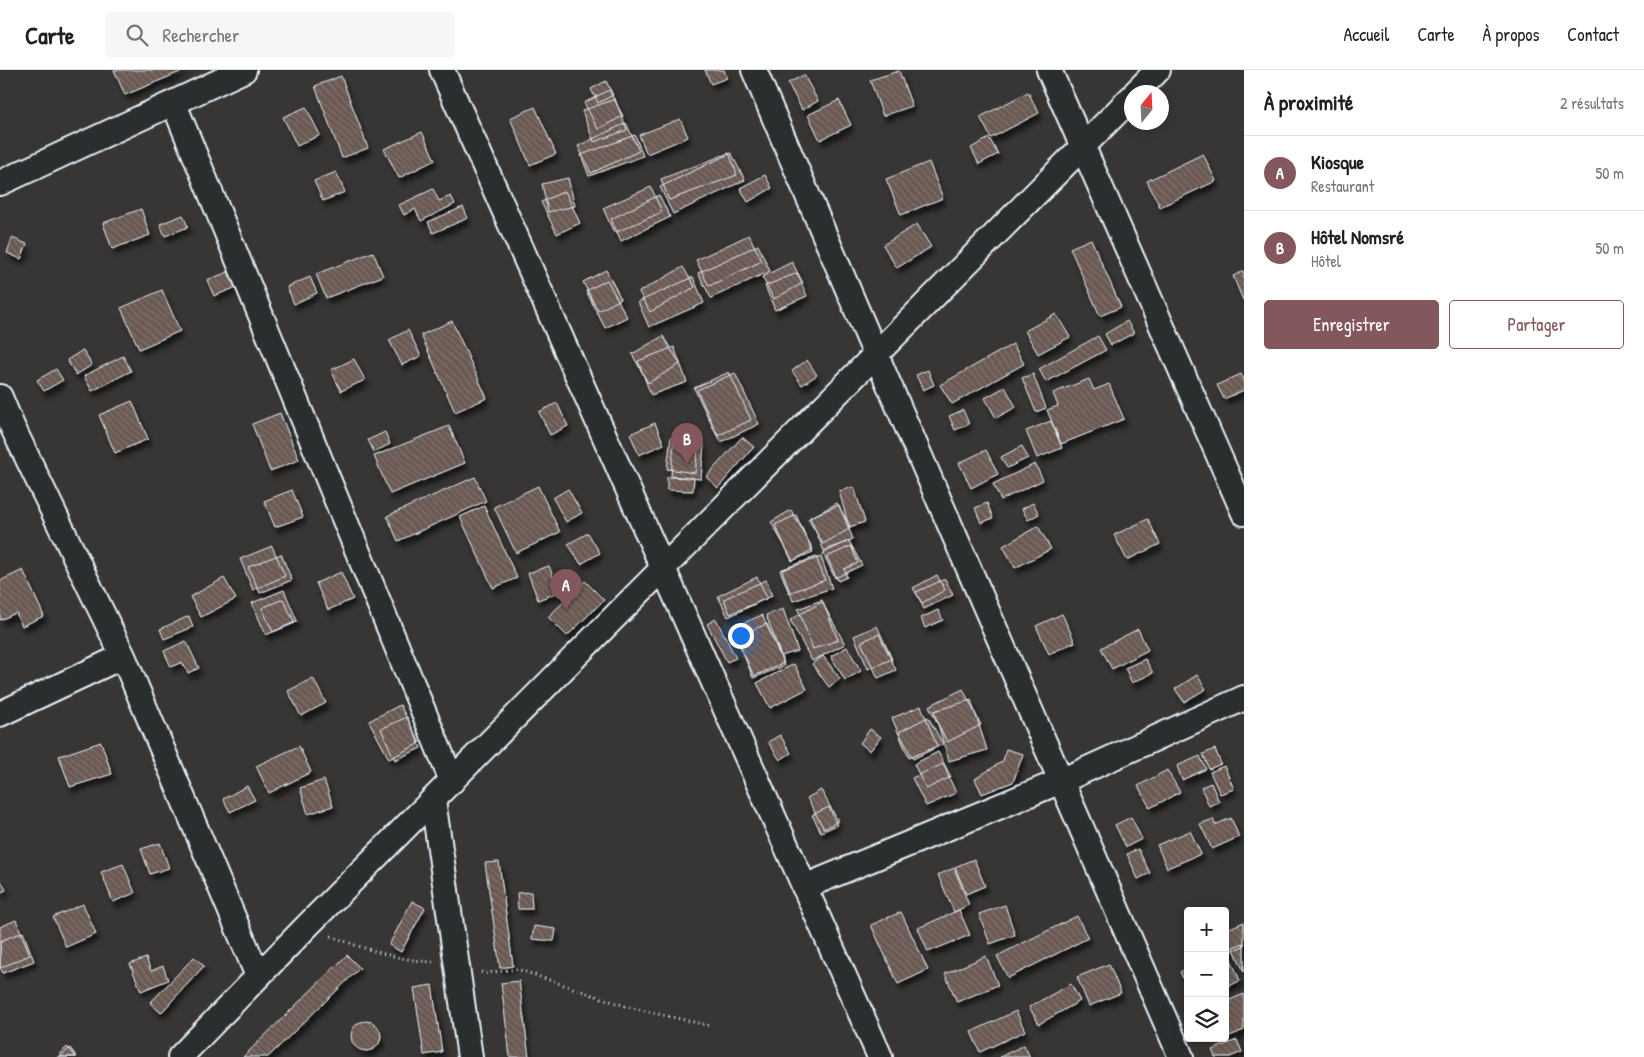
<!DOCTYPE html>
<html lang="fr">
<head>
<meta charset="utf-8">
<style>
  body { margin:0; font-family:"Patrick Hand",sans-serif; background:#f6f6f6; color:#202124 }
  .controls { position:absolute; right:15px; bottom:15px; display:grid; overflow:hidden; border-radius:5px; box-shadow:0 2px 12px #0003 }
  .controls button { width:45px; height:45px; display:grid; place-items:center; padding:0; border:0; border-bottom:1px solid #e0e0e0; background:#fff; color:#202124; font:25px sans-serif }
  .compass { position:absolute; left:1124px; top:15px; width:45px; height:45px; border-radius:50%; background:#fff; box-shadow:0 2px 12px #0003; rotate:18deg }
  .you { position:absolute; left:740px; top:565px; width:18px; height:18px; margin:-12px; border:4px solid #fff; border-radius:50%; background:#1a73e8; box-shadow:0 0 0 8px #1a73e833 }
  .badge { display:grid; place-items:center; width:32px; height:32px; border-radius:50%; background:#84575d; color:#fff; font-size:16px; font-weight:700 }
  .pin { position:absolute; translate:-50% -41px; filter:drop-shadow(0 1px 2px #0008) }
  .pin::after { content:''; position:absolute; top:26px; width:18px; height:15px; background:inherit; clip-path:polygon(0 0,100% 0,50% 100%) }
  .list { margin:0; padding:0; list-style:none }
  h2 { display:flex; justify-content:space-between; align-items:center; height:65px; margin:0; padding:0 20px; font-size:21px }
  h2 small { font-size:16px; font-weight:400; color:#757577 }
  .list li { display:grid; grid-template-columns:32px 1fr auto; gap:15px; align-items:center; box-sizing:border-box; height:75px; padding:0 20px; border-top:1px solid #e0e0e0 }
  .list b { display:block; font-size:19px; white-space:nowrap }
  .list p { margin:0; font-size:16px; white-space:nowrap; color:#757577 }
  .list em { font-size:16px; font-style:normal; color:#757577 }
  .actions { display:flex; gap:10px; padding:15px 20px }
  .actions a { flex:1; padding:11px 0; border:1px solid #84575d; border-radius:5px; text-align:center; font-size:18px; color:#84575d }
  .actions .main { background:#84575d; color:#fff }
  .icon { flex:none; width:28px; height:28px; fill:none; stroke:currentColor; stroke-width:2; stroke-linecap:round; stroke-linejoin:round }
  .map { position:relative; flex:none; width:1244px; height:987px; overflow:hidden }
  header { display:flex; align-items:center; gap:30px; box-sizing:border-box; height:70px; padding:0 25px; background:#fff; border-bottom:1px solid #e0e0e0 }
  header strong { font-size:24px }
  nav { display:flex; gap:28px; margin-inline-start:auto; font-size:18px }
  .search { width:350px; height:45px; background:#f6f6f6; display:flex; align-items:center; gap:12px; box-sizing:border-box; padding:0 18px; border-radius:5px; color:#757577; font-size:19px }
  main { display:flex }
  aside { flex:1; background:#fff }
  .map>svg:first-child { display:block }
</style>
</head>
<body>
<header>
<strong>Carte</strong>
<div class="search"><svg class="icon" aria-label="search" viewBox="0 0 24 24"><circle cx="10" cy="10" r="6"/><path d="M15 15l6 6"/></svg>Rechercher</div>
<nav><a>Accueil</a><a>Carte</a><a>À propos</a><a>Contact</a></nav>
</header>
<main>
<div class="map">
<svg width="1244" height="987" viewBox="0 0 1244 987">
  <defs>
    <pattern id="building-back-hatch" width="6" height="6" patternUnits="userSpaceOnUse" patternTransform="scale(1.25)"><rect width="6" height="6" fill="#6a5952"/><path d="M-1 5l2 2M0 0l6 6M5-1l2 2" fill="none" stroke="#7f716c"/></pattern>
    <filter id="shadow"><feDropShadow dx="3" dy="5.5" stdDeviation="2.5" flood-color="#0009"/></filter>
  </defs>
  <rect width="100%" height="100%" fill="#373635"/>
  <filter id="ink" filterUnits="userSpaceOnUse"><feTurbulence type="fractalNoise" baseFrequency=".02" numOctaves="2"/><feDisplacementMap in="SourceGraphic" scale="10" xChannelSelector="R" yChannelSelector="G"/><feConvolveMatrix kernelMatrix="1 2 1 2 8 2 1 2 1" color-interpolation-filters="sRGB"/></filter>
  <g filter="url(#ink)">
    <path fill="url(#building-back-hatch)" stroke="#e8f1f8" filter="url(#shadow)" d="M 114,0 L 185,0 L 125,25 Z
      M 705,0 L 724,0 L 727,8 L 711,14 Z
      M 899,1 L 912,36 L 883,46 L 870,10 Z
      M 804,5 L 818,31 L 802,40 L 788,13 Z
      M 341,6 L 368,78 L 342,88 L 315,16 Z
      M 606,11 L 613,25 L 598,33 L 591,19 Z
      M 609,20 L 623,46 L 598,59 L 584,33 Z
      M 1028,22 L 1039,43 L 991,68 L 980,47 Z
      M 615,29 L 627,60 L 594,72 L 582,41 Z
      M 839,30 L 851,55 L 820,70 L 808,45 Z
      M 306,37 L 320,65 L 297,76 L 283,47 Z
      M 535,37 L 556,84 L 530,95 L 510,48 Z
      M 680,49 L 688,67 L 647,84 L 639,65 Z
      M 626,53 L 639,81 L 591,103 L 578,76 Z
      M 422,62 L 435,90 L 399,108 L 384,79 Z
      M 635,65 L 643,86 L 589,106 L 581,85 Z
      M 989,68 L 998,84 L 979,94 L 971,78 Z
      M 729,83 L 737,105 L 669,130 L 661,109 Z
      M 731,83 L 745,110 L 673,144 L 660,117 Z
      M 1203,84 L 1216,111 L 1160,137 L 1147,111 Z
      M 929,92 L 943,128 L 901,145 L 886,109 Z
      M 336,102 L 345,122 L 323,131 L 314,111 Z
      M 765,105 L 772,118 L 748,132 L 740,118 Z
      M 568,108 L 575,136 L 548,142 L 542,114 Z
      M 651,117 L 662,142 L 614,163 L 603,138 Z
      M 433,119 L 439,131 L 451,126 L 455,134 L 421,151 L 415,139 L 404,145 L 399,135 Z
      M 565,121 L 580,153 L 557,164 L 541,132 Z
      M 659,125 L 670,147 L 621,171 L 611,149 Z
      M 463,137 L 468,148 L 433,163 L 428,152 Z
      M 141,139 L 150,165 L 112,179 L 103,153 Z
      M 183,145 L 188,157 L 165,166 L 160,154 Z
      M 917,154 L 931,177 L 897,198 L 883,175 Z
      M 749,165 L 762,191 L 709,216 L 696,190 Z
      M 12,168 L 27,174 L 21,189 L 7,183 Z
      M 1091,169 L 1121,237 L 1100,246 L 1070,178 Z
      M 758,175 L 770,201 L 711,228 L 698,203 Z
      M 373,182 L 383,206 L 326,228 L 316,204 Z
      M 792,192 L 803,213 L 774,229 L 762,207 Z
      M 683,197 L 695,217 L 650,242 L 639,222 Z
      M 606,200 L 621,229 L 598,241 L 583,212 Z
      M 231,201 L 237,217 L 214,226 L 207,210 Z
      M 1244,201 L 1244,230 L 1243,230 L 1233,206 Z
      M 797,203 L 807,226 L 775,240 L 765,216 Z
      M 310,207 L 317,223 L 294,234 L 287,217 Z
      M 693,207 L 704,233 L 649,257 L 638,232 Z
      M 607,210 L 627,247 L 605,258 L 586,221 Z
      M 162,220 L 180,261 L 139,279 L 121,238 Z
      M 1056,244 L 1070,267 L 1038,284 L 1025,261 Z
      M 452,251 L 487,328 L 455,342 L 421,265 Z
      M 1127,251 L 1134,263 L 1111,275 L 1105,264 Z
      M 408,260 L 421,286 L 402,295 L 389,270 Z
      M 663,266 L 680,294 L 648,313 L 632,284 Z
      M 1098,266 L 1106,280 L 1046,312 L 1039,299 Z
      M 1013,274 L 1024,294 L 952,334 L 940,315 Z
      M 674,277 L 687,312 L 651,325 L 638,291 Z
      M 83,280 L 92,295 L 76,305 L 67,290 Z
      M 123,286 L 131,301 L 92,321 L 84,306 Z
      M 354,289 L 365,310 L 341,321 L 331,300 Z
      M 807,290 L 817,305 L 802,315 L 792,301 Z
      M 56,299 L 63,310 L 44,321 L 37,310 Z
      M 928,300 L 934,315 L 923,320 L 916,305 Z
      M 729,302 L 751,350 L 717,366 L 694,318 Z
      M 735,303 L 759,354 L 721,372 L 697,320 Z
      M 1033,304 L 1046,338 L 1036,342 L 1022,308 Z
      M 1241,304 L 1244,310 L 1244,320 L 1224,329 L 1217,315 Z
      M 1089,309 L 1094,320 L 1109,314 L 1124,349 L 1061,374 L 1047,340 L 1058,336 L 1053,323 Z
      M 1005,317 L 1016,337 L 996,348 L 985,328 Z
      M 132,331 L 148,369 L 115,383 L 99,345 Z
      M 557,333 L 568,356 L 550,365 L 539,342 Z
      M 963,340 L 969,354 L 955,360 L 949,346 Z
      M 280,343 L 299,390 L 270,401 L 252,354 Z
      M 1051,351 L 1062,378 L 1037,388 L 1026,361 Z
      M 655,353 L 664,374 L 639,385 L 630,364 Z
      M 449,356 L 465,393 L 390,424 L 374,386 Z
      M 385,362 L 390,374 L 374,382 L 368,370 Z
      M 671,367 L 699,371 L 695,403 L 667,399 Z
      M 742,367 L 754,377 L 718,418 L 706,407 Z
      M 674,371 L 704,374 L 701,409 L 671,406 Z
      M 1022,376 L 1028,388 L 1007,398 L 1001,387 Z
      M 986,380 L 998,404 L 971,418 L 959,393 Z
      M 1035,394 L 1043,410 L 1001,430 L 993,414 Z
      M 475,407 L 486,431 L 398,471 L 387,446 Z
      M 667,407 L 694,408 L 693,421 L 667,420 Z
      M 538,416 L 560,462 L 516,483 L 494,437 Z
      M 854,417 L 865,452 L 849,457 L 839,421 Z
      M 568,419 L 582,443 L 566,452 L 553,428 Z
      M 292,420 L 303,447 L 275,457 L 264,431 Z
      M 837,433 L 851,458 L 823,474 L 808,449 Z
      M 987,433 L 993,448 L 981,453 L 975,438 Z
      M 1033,433 L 1039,444 L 1028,450 L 1022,439 Z
      M 839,435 L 853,469 L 824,481 L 810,447 Z
      M 484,436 L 517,508 L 493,518 L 460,447 Z
      M 791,440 L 813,479 L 793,491 L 771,452 Z
      M 796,445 L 813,482 L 792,491 L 775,455 Z
      M 1148,449 L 1160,474 L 1127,490 L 1114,465 Z
      M 1038,456 L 1051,479 L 1015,498 L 1003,476 Z
      M 588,463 L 600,483 L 581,494 L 568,474 Z
      M 849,471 L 862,495 L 835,508 L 823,483 Z
      M 272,476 L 285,506 L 253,520 L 240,489 Z
      M 851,476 L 858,493 L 844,499 L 847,507 L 838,511 L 827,487 Z
      M 281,484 L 292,510 L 260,523 L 248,497 Z
      M 816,487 L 825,510 L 789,523 L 780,500 Z
      M 821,487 L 832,518 L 793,531 L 782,500 Z
      M 549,496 L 559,522 L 538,530 L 528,503 Z
      M 23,500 L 44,546 L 22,556 L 16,543 L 0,550 L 0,511 Z
      M 341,502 L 353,529 L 328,540 L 316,513 Z
      M 937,505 L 945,520 L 922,533 L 913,518 Z
      M 757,507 L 767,528 L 728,547 L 718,526 Z
      M 224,508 L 236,529 L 201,547 L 190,527 Z
      M 945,509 L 953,525 L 924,539 L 916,522 Z
      M 766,510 L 772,526 L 730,544 L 724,529 Z
      M 585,511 L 604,530 L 567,566 L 548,547 Z
      M 284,520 L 297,551 L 266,565 L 252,533 Z
      M 283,529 L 295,553 L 273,562 L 262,538 Z
      M 822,530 L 838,570 L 813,579 L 798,539 Z
      M 822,532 L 845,574 L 812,591 L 790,550 Z
      M 783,539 L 798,581 L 781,586 L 766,545 Z
      M 938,540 L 943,550 L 925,558 L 921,548 Z
      M 1062,544 L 1075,572 L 1049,584 L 1036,556 Z
      M 762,545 L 784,593 L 754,606 L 732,558 Z
      M 189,546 L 193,557 L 164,569 L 160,559 Z
      M 716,549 L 736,588 L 727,592 L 707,554 Z
      M 767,554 L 784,596 L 753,608 L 736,566 Z
      M 877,556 L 892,589 L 868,599 L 854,566 Z
      M 1138,559 L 1148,580 L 1112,599 L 1101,578 Z
      M 879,564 L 896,600 L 878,608 L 861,572 Z
      M 186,571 L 199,598 L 188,603 L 182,592 L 171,597 L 164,581 Z
      M 847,577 L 861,601 L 845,610 L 831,586 Z
      M 823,586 L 840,609 L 829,617 L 812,594 Z
      M 1145,589 L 1153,603 L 1132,613 L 1125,598 Z
      M 794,594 L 807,619 L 770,638 L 757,613 Z
      M 1197,605 L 1206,619 L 1184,632 L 1175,619 Z
      M 313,608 L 326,633 L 301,646 L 288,621 Z
      M 963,619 L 981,655 L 947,672 L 929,636 Z
      M 971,630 L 987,680 L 949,691 L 934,641 Z
      M 400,635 L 420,673 L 389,689 L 369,651 Z
      M 921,636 L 937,676 L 909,688 L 892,648 Z
      M 407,647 L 421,678 L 395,690 L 381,659 Z
      M 928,647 L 943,674 L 913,689 L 899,662 Z
      M 870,659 L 881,667 L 870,681 L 860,673 Z
      M 780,665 L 791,683 L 780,690 L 768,672 Z
      M 101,672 L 112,704 L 70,717 L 59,686 Z
      M 299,676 L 311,702 L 269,723 L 256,696 Z
      M 1006,679 L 1023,684 L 1013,712 L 982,724 L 975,709 L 1003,691 Z
      M 1215,679 L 1221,694 L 1209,699 L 1203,684 Z
      M 938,682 L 951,707 L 926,719 L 914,694 Z
      M 1200,686 L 1206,699 L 1182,710 L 1177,696 Z
      M 943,694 L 956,723 L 926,736 L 912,708 Z
      M 1224,696 L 1234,719 L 1220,724 L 1210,702 Z
      M 1167,700 L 1180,722 L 1150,738 L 1138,716 Z
      M 324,710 L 333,736 L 308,744 L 300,718 Z
      M 1211,713 L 1219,732 L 1209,736 L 1201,717 Z
      M 247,716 L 255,730 L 230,742 L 223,729 Z
      M 821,720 L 838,751 L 824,759 L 807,728 Z
      M 829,737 L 837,755 L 821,762 L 812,745 Z
      M 1131,747 L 1142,769 L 1126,777 L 1115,755 Z
      M 1231,748 L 1239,767 L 1212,779 L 1200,754 L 1213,749 L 1215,755 Z
      M 1190,761 L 1201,784 L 1167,798 L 1157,775 Z
      M 160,773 L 169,798 L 150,804 L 141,779 Z
      M 1138,779 L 1150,803 L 1138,809 L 1127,784 Z
      M 974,789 L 985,816 L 966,824 L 955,797 Z
      M 499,792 L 513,896 L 500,898 L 485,793 Z
      M 123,794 L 135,823 L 113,832 L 101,802 Z
      M 954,798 L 969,835 L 954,842 L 938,805 Z
      M 0,809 L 6,820 L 0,823 Z
      M 531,822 L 532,839 L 518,839 L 517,823 Z
      M 412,831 L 425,838 L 401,882 L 389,875 Z
      M 83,834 L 96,864 L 66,877 L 53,847 Z
      M 1005,835 L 1015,865 L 990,874 L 979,844 Z
      M 959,840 L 970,865 L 928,882 L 918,858 Z
      M 901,842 L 928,900 L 898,914 L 871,855 Z
      M 1077,846 L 1088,868 L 1008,908 L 997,886 Z
      M 16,850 L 30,885 L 0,898 L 0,857 Z
      M 1244,852 L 1244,876 L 1225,883 L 1225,860 Z
      M 534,856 L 556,859 L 554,871 L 532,869 Z
      M 23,862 L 34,891 L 3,903 L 0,897 L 0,871 Z
      M 1244,873 L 1244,902 L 1233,877 Z
      M 1227,880 L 1240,911 L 1225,917 L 1225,881 Z
      M 347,885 L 360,898 L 268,987 L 243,987 Z
      M 986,886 L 998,915 L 957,932 L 945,904 Z
      M 194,887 L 204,896 L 161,943 L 150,933 Z
      M 146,888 L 151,901 L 163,896 L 168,910 L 141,921 L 130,894 Z
      M 1109,894 L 1121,923 L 1089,936 L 1077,907 Z
      M 1188,898 L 1188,918 L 1180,902 Z
      M 519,911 L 529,987 L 510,987 L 501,913 Z
      M 1071,914 L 1080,931 L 1039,954 L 1029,937 Z
      M 432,915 L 442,982 L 424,985 L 414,918 Z
      M 1244,924 L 1244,960 L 1225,968 L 1225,932 Z
      M 1016,941 L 1025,961 L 980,982 L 971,962 Z
      M351 966a15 15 0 1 1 30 0a15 15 0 1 1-30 0Z
      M 1237,970 L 1242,982 L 1230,987 L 1215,987 L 1212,980 Z
      M 1024,975 L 1030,987 L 1000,987 Z
      M 67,977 L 76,987 L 57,987 Z
      M 70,978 L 77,987 L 60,987 Z"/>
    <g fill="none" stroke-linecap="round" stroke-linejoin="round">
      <defs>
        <path id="minor" d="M 442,0 L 880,987
          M 754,0 L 876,285 L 1181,987
          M 1049,0 L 1244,443
          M 1136,22 L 1158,0
          M 174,34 L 452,711
          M 0,113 L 244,0
          M 0,327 L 12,356 L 123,586 L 258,906
          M 0,644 L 123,586
          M 433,730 L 470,987
          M 804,817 L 1061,711 L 1244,628
          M 180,987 L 307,856 L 1132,27"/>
      </defs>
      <use href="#minor" stroke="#e8f1f8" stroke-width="28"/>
      <path stroke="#e8f1f8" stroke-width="3" stroke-dasharray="1 4" stroke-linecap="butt" d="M 331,866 C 365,879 397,890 433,892
        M 481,902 L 486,903 L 517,899 L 628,937 L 711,956"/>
      <use href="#minor" stroke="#2a2d2e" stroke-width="24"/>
    </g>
  </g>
</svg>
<div class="controls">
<button>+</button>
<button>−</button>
<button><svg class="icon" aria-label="layers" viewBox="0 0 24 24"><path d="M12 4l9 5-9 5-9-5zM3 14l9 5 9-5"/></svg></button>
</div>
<svg class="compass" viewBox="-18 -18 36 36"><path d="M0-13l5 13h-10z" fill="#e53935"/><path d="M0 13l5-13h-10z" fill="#757577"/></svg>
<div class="you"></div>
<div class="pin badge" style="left:566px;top:540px">A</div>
<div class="pin badge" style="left:687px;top:394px">B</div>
</div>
<aside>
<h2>À proximité<small>2 résultats</small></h2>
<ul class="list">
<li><span class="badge">A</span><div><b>Kiosque</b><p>Restaurant</p></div><em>50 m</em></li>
<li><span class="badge">B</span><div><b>Hôtel Nomsré</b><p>Hôtel</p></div><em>50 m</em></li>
</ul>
<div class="actions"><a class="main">Enregistrer</a><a>Partager</a></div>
</aside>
</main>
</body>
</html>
